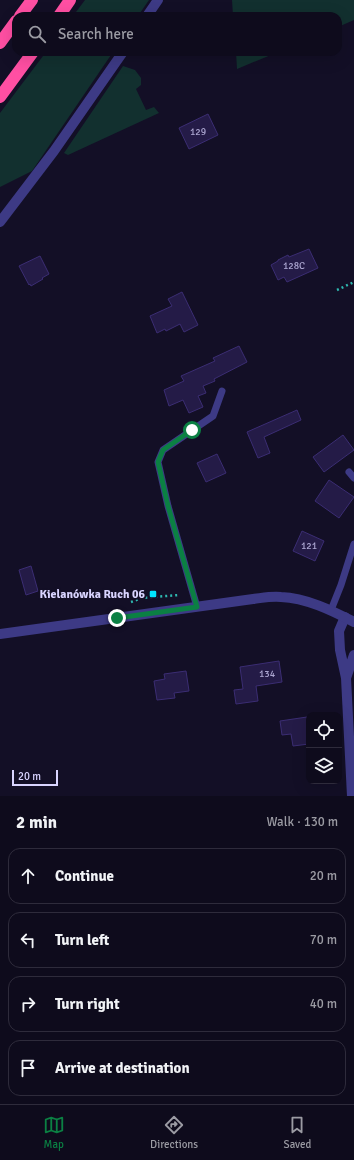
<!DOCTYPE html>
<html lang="en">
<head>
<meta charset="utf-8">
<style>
  body { margin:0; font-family:Signika,sans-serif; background:#171425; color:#f1f3f6 }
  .controls { position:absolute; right:12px; bottom:12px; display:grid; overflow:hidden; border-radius:8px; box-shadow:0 4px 16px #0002 }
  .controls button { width:36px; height:36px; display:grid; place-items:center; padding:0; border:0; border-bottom:1px solid #2e2b3b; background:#0e0b1c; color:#f1f3f6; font:20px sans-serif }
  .scale { position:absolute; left:12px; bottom:10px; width:46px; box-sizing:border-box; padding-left:4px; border:2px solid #d9d4ff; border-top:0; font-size:11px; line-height:14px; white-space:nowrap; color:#d9d4ff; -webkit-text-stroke:3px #130f26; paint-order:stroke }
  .stop { position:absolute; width:12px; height:12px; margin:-9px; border:3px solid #0b8043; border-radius:50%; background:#fff }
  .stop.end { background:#0b8043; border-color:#fff; box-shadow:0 1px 4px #0008 }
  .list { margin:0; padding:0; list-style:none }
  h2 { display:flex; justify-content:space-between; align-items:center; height:52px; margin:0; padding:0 16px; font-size:17px }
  h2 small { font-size:13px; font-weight:400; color:#9b9ba3 }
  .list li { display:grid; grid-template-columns:26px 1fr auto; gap:12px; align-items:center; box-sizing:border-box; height:56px; margin:0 8px 8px; padding:0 8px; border:1px solid #2e2b3b; border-radius:12px }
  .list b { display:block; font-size:15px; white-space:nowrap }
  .list em { font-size:13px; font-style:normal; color:#9b9ba3 }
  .icon { flex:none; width:22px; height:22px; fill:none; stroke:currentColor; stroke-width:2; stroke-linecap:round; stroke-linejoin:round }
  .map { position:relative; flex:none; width:354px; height:796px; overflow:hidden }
  .search { position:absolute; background:#0e0b1c; box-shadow:0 4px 16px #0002; left:12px; right:12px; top:12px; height:44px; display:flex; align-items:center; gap:10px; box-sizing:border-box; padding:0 14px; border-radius:12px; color:#9b9ba3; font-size:15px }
  .sheet { height:308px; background:#0e0b1c }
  nav { display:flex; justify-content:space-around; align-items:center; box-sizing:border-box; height:56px; border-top:1px solid #2e2b3b; background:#0e0b1c; font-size:11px; color:#9b9ba3 }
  nav a { display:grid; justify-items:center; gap:2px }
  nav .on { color:#0b8043 }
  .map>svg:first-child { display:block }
</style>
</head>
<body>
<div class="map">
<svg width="354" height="796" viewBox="0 0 354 796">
  <rect width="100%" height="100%" fill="#130f26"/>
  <path fill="#12302f" d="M 85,0 L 149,0 L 138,16 L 73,16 Z
    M 232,0 L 354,0 L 354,20 L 338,27 L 338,16 L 233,16 Z
    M 46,52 L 113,52 L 32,171 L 0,187 L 0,113 Z
    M 236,52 L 278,52 L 237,69 Z
    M 123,66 L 135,70 L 141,78 L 141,85 L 136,89 L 146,110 L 154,107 L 159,113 L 68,155 L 64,153 Z"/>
  <path fill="#241b47" stroke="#3b2d73" d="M 208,114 L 218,135 L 189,149 L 179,128 Z
    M 309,249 L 318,268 L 287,282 L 284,277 L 278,280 L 271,265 L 278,261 L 278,260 L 288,255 L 289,257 Z
    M 40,256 L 49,274 L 42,278 L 43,279 L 31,286 L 30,284 L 29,285 L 19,266 Z
    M 182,292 L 198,325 L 184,332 L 180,324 L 166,331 L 165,329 L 157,333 L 150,316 L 172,306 L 168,299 Z
    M 239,346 L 247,362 L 214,379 L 215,381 L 203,386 L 206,393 L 198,396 L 203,407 L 189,413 L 183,400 L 169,406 L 164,390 L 184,381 L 181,376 L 215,361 L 213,358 Z
    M 297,410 L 301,420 L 264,437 L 270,453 L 258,458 L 247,432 Z
    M 343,435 L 354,450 L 324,472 L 313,457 Z
    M 217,454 L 226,473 L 206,482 L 197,463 Z
    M 329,480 L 354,497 L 339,518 L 315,501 Z
    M 302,531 L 324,541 L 315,561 L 293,551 Z
    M 31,566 L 38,591 L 26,595 L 19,570 Z
    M 279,661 L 282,682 L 256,686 L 258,701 L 236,704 L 234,690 L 243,689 L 240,667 Z
    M 186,671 L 189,691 L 174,693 L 175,698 L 157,700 L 154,681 L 165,679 L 164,674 Z
    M 307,717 L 309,733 L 309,744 L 293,746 L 291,734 L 282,735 L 280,721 Z"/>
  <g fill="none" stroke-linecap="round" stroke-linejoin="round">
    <path stroke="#2fb8b0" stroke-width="2.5" stroke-dasharray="2 3" stroke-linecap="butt" d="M 337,290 L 354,282
      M 131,602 L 142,598 L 179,595"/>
    <path stroke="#3d3a85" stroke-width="7" d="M 349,472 L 354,478
      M 197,607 L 168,506 L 158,462 L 163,450 L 213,416 L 222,391
      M 331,610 L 341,585 L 354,544"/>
    <path stroke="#3d3a85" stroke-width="10" d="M 147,16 L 158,0
      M 0,222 L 54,151 L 123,52
      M 345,617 L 339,631 L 340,650 L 346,678 L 352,796
      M 346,678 L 354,655"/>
    <path stroke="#3d3a85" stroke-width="10" d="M 0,634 L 253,599 C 262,598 271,596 281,597 C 306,598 331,610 354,622"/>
    <path stroke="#ff4fa3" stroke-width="12" d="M 20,16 L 32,0
      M 59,16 L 70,0
      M 0,43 L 16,21
      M 0,97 L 33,52"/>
  </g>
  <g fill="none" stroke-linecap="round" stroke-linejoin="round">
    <path stroke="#0b8043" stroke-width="5" d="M 117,618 L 197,607 L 168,506 L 158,462 L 163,450 L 192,430"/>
  </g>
  <rect fill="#00e5ff" stroke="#130f26" stroke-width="1.5" x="149" y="590" width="8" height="8" rx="2"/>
  <g text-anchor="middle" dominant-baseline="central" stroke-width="4" stroke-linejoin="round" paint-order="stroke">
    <g font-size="10" fill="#aca6d1">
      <text x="198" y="132">129</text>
      <text x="294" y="266">128C</text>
      <text x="309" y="546">121</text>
      <text x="267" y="674">134</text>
    </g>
    <g font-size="12" font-weight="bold" fill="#d9d4ff" stroke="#130f26" text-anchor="end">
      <text x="145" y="594">Kielanówka Ruch 06</text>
    </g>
  </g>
</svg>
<div class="controls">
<button><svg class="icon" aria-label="locate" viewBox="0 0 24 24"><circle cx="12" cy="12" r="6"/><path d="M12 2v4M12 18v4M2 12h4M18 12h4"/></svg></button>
<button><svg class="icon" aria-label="layers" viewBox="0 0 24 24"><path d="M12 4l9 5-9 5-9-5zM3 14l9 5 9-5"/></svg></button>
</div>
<div class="scale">20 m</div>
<div class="stop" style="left:192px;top:430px"></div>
<div class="stop end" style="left:117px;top:618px"></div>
<div class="search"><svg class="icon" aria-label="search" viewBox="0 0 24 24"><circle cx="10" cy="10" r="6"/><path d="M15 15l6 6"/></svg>Search here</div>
</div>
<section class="sheet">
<h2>2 min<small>Walk · 130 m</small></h2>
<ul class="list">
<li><svg class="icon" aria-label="ahead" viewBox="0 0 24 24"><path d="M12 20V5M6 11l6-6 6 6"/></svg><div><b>Continue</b></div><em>20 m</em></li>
<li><svg class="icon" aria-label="left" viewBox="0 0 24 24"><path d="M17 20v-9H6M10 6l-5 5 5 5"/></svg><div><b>Turn left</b></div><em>70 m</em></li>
<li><svg class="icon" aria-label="right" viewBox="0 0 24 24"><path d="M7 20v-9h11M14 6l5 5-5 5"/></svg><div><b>Turn right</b></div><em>40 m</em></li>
<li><svg class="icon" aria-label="arrive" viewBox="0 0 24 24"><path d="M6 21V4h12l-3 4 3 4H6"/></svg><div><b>Arrive at destination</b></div></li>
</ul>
</section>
<nav>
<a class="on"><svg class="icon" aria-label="map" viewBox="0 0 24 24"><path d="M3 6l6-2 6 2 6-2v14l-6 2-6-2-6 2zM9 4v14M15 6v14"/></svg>Map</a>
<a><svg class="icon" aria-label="directions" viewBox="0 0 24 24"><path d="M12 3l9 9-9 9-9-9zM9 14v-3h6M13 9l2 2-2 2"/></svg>Directions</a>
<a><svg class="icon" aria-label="saved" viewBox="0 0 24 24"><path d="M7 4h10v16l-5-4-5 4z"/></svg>Saved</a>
</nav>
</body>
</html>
